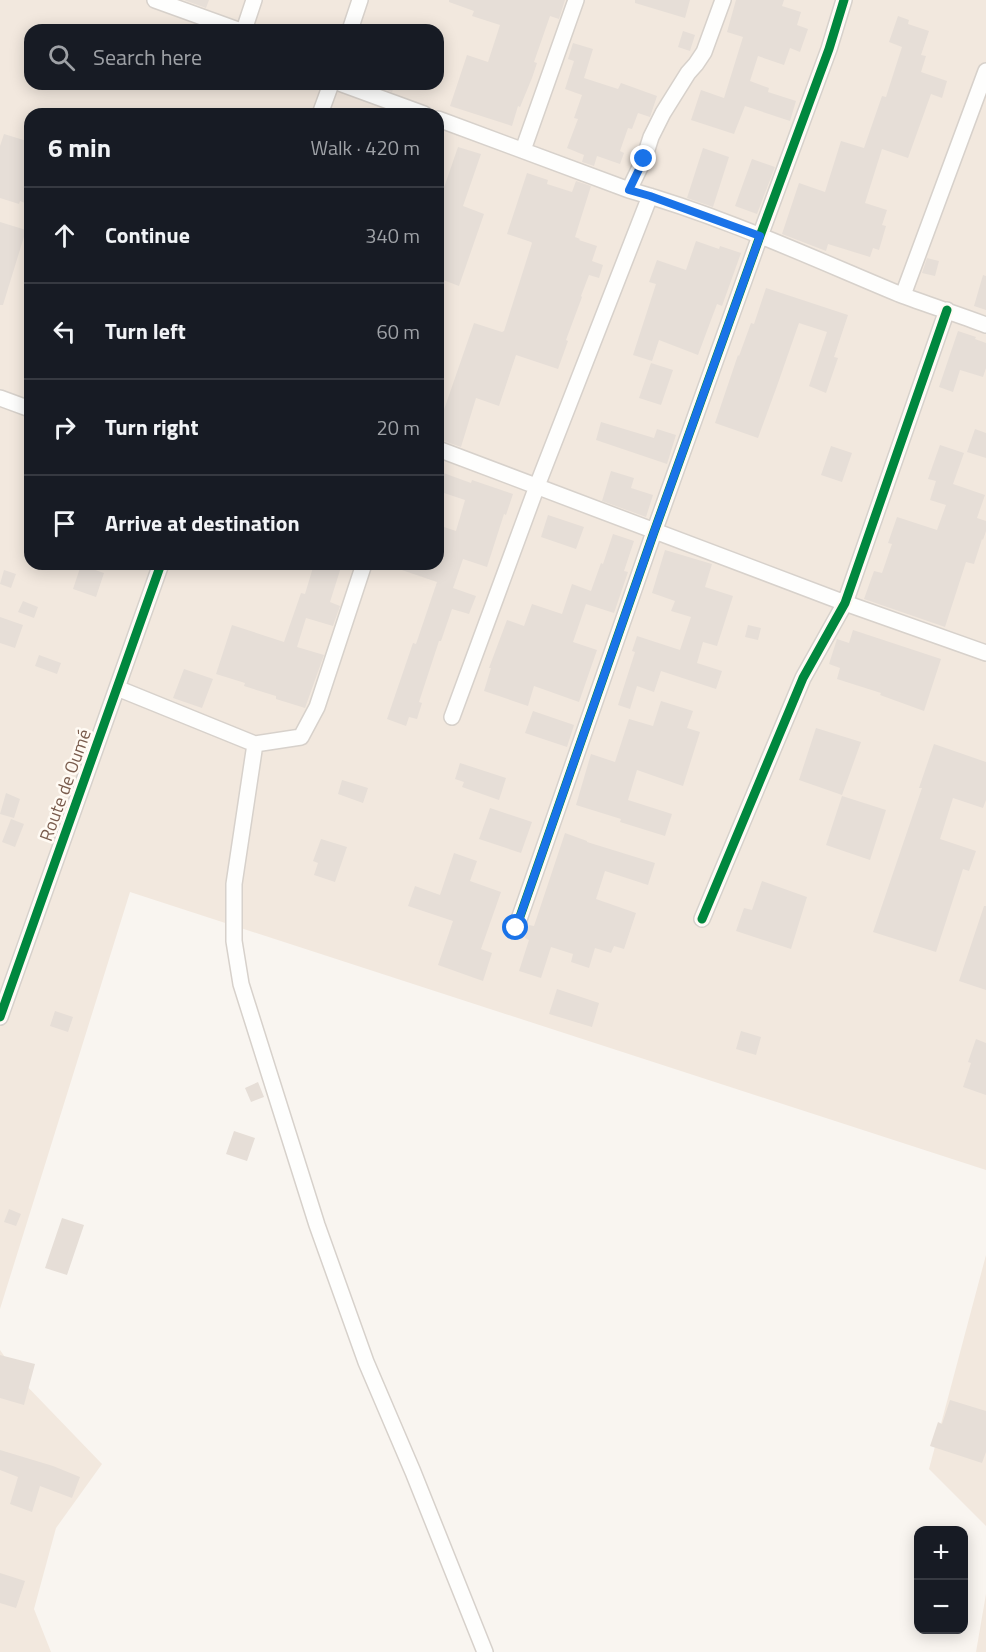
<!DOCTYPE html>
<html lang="en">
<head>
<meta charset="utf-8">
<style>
  body { margin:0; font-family:"Titillium Web",sans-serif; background:#20242c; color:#f1f3f6 }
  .controls { position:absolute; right:18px; bottom:18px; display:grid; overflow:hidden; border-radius:12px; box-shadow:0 3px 15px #0003 }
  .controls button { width:54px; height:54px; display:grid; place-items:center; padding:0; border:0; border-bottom:2px solid #363941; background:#171b24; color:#f1f3f6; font:30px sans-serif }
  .stop { position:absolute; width:18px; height:18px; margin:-14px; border:4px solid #1a73e8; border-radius:50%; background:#fff }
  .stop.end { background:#1a73e8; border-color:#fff; box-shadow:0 2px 6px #0008 }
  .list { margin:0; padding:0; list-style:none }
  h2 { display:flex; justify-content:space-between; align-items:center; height:78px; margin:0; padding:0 24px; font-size:26px }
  h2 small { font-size:20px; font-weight:400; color:#9ea1a6 }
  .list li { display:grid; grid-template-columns:39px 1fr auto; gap:18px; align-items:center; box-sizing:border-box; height:96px; padding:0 24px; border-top:2px solid #363941 }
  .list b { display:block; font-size:22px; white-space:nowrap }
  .list em { font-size:20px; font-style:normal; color:#9ea1a6 }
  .icon { flex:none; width:33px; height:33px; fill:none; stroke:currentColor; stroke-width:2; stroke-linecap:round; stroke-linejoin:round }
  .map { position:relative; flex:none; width:986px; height:1652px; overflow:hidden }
  .search { position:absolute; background:#171b24; box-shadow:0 3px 15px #0003; left:24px; top:24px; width:420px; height:66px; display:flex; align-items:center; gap:15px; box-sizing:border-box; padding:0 21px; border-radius:18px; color:#9ea1a6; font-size:22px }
  .panel { position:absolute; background:#171b24; box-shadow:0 3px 15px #0003; left:24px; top:108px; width:420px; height:462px; border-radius:18px }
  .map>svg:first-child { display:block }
</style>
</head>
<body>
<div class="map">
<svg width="986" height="1652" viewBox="0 0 986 1652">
  <rect width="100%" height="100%" fill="#f9f5f0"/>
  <path fill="#f2e8de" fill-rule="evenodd" d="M 0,0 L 986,0 L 986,1170 L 130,892 L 0,1309 ZM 30,30 L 438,30 L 438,84 L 30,84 ZM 30,114 L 438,114 L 438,564 L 30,564 Z
    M 986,1255 L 986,1526 L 929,1469 Z
    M 0,1350 L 21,1380 L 102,1464 L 56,1528 L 34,1609 L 51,1652 L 0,1652 Z
    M 986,1594 L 986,1652 L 976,1652 Z"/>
  <path fill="#e6ded7" d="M 184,0 L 209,0 L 206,8 Z
    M 449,0 L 565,0 L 559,19 L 550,16 L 534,62 L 537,63 L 532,78 L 520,107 L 518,106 L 512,126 L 450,106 L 467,55 L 488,62 L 500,25 L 472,16 L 474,11 L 449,2 Z
    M 635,0 L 690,0 L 685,18 L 635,3 Z
    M 736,0 L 784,0 L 782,6 L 801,12 L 797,25 L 808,29 L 800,52 L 790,48 L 784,65 L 758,56 L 750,81 L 769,88 L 768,92 L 796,101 L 790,121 L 745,106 L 734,134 L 691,120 L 701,90 L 724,98 L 743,37 L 727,32 Z
    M 898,16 L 909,20 L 908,24 L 929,31 L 921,55 L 926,56 L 921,72 L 947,81 L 942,98 L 931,94 L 908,158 L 882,149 L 865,203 L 887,210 L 882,225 L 886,226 L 879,250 L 873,248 L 870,257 L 828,244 L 826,251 L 782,234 L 799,183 L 825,192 L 841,141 L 864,148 L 882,96 L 886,97 L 902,47 L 889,42 Z
    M 683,31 L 695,35 L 690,51 L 678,47 Z
    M 573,43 L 593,49 L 584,78 L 618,89 L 621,83 L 657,96 L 650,117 L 638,113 L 632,129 L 628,128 L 620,151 L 624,153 L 620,164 L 597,156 L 594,166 L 582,162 L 584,155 L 567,148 L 578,119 L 574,118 L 582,95 L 565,89 L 574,61 L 568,59 Z
    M 370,84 L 386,84 L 394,87 L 392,92 Z
    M 4,134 L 30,142 L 30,205 L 20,201 L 19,204 L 0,198 L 0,146 Z
    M 458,147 L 481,154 L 463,206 L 484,214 L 459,286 L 438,278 L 438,205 Z
    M 703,148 L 729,157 L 713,207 L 687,198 Z
    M 752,159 L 775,167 L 757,214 L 735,206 Z
    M 527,173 L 548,180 L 547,184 L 572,192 L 576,181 L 591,186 L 575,237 L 580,239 L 579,240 L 597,246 L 592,261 L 603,265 L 599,278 L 589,275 L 581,296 L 582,297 L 566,340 L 568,341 L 558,369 L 516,355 L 499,406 L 476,398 L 461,447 L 438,439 L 438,427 L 474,323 L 502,332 L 504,331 L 532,243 L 531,242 L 507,234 Z
    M 0,222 L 26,230 L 3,305 L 0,305 Z
    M 696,241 L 719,249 L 720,246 L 741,253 L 722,306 L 717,304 L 698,355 L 659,340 L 652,361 L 633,355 L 656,284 L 649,282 L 657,260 L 686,270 Z
    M 927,258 L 939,261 L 935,276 L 922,273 Z
    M 983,275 L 986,276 L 986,310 L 974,306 Z
    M 766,288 L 848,315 L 834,357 L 838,358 L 826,393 L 809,386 L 827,332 L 799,323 L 777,386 L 758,438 L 715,423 L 738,355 L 739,356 L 751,323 L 754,324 Z
    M 958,331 L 976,337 L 975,339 L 986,343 L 986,368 L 983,377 L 960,370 L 953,392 L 939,387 Z
    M 651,363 L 673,370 L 661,405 L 639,398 Z
    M 601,422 L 654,438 L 657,429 L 676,435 L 667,464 L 596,440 Z
    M 975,429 L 986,433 L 986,458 L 967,452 Z
    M 940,445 L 964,453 L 953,484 L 985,495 L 977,518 L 986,521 L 986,531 L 983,540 L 982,539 L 974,564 L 966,562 L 945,627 L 864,599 L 874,571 L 882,573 L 892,544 L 888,543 L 897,517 L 937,530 L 946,505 L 930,500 L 936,481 L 928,479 Z
    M 831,446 L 852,453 L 842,482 L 821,475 Z
    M 438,471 L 471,483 L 472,480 L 513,494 L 506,515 L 504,514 L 487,567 L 463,559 L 453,588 L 476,596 L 469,614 L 452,609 L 441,641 L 439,641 L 419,702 L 422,703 L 417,719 L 409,717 L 406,726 L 387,719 L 413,643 L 416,644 L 437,582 L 390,566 L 390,564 L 438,564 L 438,525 L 456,531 L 465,500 L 438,491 Z
    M 611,471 L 634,478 L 631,488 L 653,495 L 646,517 L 602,501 Z
    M 548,515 L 584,527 L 576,549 L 541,537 Z
    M 613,534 L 634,541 L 624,571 L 628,572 L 614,613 L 586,604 L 573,642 L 597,650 L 579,702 L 534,686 L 528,706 L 484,691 L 491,668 L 489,668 L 507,620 L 524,626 L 532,604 L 562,614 L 572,584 L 591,591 L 601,563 L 603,564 Z
    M 665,550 L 712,564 L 705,587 L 733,596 L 717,646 L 703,642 L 697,663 L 722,671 L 716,689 L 661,671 L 654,692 L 637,686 L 630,709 L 618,705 L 635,652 L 632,651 L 637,636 L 680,650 L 691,617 L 671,611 L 675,601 L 652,593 Z
    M 314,564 L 342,564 L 330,602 L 340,606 L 333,626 L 306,618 L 297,647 L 324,655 L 305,708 L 276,699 L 276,696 L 244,686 L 245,683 L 216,674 L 232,625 L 284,642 L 301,593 L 305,594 Z
    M 81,565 L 104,573 L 96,597 L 73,589 Z
    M 4,570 L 16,574 L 11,588 L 0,584 Z
    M 23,601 L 38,607 L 34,618 L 18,612 Z
    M 0,617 L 23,625 L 15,648 L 0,643 Z
    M 748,625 L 761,628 L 758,640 L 745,637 Z
    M 853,630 L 941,659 L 924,711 L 880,695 L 881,693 L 837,679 L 840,668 L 829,664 L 837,639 L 849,643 Z
    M 39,655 L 61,663 L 57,674 L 35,666 Z
    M 184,669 L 213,679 L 202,708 L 173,698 Z
    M 661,701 L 693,711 L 687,728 L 700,732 L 683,786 L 637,770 L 628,800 L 672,814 L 665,836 L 620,822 L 621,819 L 576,805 L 591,754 L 615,762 L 629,719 L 653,726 Z
    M 533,711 L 574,725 L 567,747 L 525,733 Z
    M 816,728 L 861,742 L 842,795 L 799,780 Z
    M 934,744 L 986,762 L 986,800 L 983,808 L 953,798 L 940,839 L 976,851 L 969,871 L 963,869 L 936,952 L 873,932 L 922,788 L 919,788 Z
    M 460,763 L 506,778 L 499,800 L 462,787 L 464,782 L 455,779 Z
    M 342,780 L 368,788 L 363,803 L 338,794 Z
    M 6,793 L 20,799 L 14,818 L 0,814 Z
    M 842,796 L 886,810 L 870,860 L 826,845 Z
    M 490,808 L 532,822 L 521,853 L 479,839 Z
    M 11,819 L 24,824 L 15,847 L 2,842 Z
    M 565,833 L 587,841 L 587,842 L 655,863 L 648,885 L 605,871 L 596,899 L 636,913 L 624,949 L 614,946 L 611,953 L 595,948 L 589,968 L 571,962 L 573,954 L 551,947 L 541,978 L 519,971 L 529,940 L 525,938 L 529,925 L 534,926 Z
    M 321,839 L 347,847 L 335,882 L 314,875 L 318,863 L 313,861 Z
    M 454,853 L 477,861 L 470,881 L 501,892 L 481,949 L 492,953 L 483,981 L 438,965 L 453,921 L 408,906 L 415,886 L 440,895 Z
    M 762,881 L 807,897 L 791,949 L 736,931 L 744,908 L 752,910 Z
    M 984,906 L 986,906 L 986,990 L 959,981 Z
    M 557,989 L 599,1003 L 592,1027 L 549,1014 Z
    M 55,1011 L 73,1017 L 68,1032 L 50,1026 Z
    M 741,1031 L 761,1037 L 756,1055 L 736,1049 Z
    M 976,1039 L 986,1043 L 986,1095 L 963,1087 L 971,1063 L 968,1062 Z
    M 258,1082 L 264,1097 L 251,1102 L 245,1088 Z
    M 234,1131 L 255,1138 L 247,1161 L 226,1154 Z
    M 9,1209 L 21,1214 L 16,1226 L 4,1222 Z
    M 62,1218 L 84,1225 L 67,1275 L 45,1268 Z
    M 0,1355 L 35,1364 L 24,1405 L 0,1398 Z
    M 950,1400 L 986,1411 L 986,1452 L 982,1463 L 930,1446 L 938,1422 L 942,1424 Z
    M 0,1450 L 53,1466 L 80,1477 L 72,1498 L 40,1486 L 32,1512 L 10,1504 L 18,1477 L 0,1470 Z
    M 0,1573 L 25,1581 L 16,1608 L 0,1603 Z"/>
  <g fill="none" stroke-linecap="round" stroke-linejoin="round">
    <defs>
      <path id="minor" d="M 155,0 L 238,30
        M 244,30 L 254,0
        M 350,30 L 360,0
        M 342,84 L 424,114
        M 320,114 L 331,84
        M 438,119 L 629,190 C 722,216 810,257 899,294 C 928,305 957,314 986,325
        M 523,150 L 576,0
        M 629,190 L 644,159 L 651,137 L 663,113 L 688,73 L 696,64 L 704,52 L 723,0
        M 903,295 L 986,71
        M 0,398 L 30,409
        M 438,449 L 845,603 L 986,653
        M 117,688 L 255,744 L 301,737 L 317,707 L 364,564
        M 452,717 L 537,486 L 650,196
        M 255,744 L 234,884 L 234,941 L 241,984 L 317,1225 L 366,1362 L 413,1472 L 485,1652
        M 702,919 L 803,678 L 845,603 L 947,310
        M 516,928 L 654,532 L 760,236 L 829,49 L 844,0
        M 0,1017 L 161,564"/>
    </defs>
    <use href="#minor" stroke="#d7d1cb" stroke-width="18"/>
    <use href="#minor" stroke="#fefefd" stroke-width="15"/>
    <defs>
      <path id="cycleway" d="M 702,919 L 803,678 L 845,603 L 947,310
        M 516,928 L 654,532 L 760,236 L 829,49 L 844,0
        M 0,1017 L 161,564"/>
    </defs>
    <use href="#cycleway" stroke="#fffaf3" stroke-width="13"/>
    <use href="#cycleway" stroke="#00873e" stroke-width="9"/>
  </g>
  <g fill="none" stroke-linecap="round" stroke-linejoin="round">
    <path stroke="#1a73e8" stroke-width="8" d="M 516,928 L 654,532 L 760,236 L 650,196 L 629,190 L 644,159"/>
  </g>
  <g text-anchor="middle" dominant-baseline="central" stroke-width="5" stroke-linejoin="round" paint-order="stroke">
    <g font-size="18" fill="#7a5c4d" stroke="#fffaf3">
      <text transform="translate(65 785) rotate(-70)">Route de Oumé</text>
    </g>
  </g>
</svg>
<div class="controls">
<button>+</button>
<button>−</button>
</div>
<div class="stop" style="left:516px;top:928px"></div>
<div class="stop end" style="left:644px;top:159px"></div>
<div class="search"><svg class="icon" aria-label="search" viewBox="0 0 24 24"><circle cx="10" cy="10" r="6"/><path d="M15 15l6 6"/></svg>Search here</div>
<section class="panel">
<h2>6 min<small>Walk · 420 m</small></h2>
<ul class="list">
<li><svg class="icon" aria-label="ahead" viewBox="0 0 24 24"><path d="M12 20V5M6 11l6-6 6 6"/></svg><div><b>Continue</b></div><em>340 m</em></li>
<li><svg class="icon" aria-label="left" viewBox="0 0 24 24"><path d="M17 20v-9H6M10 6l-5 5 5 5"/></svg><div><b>Turn left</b></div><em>60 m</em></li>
<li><svg class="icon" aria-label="right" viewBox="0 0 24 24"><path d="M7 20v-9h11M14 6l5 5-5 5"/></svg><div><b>Turn right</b></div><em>20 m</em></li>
<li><svg class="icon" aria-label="arrive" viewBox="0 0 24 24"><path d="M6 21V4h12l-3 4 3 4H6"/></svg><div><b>Arrive at destination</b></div></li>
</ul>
</section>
</div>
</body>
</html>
